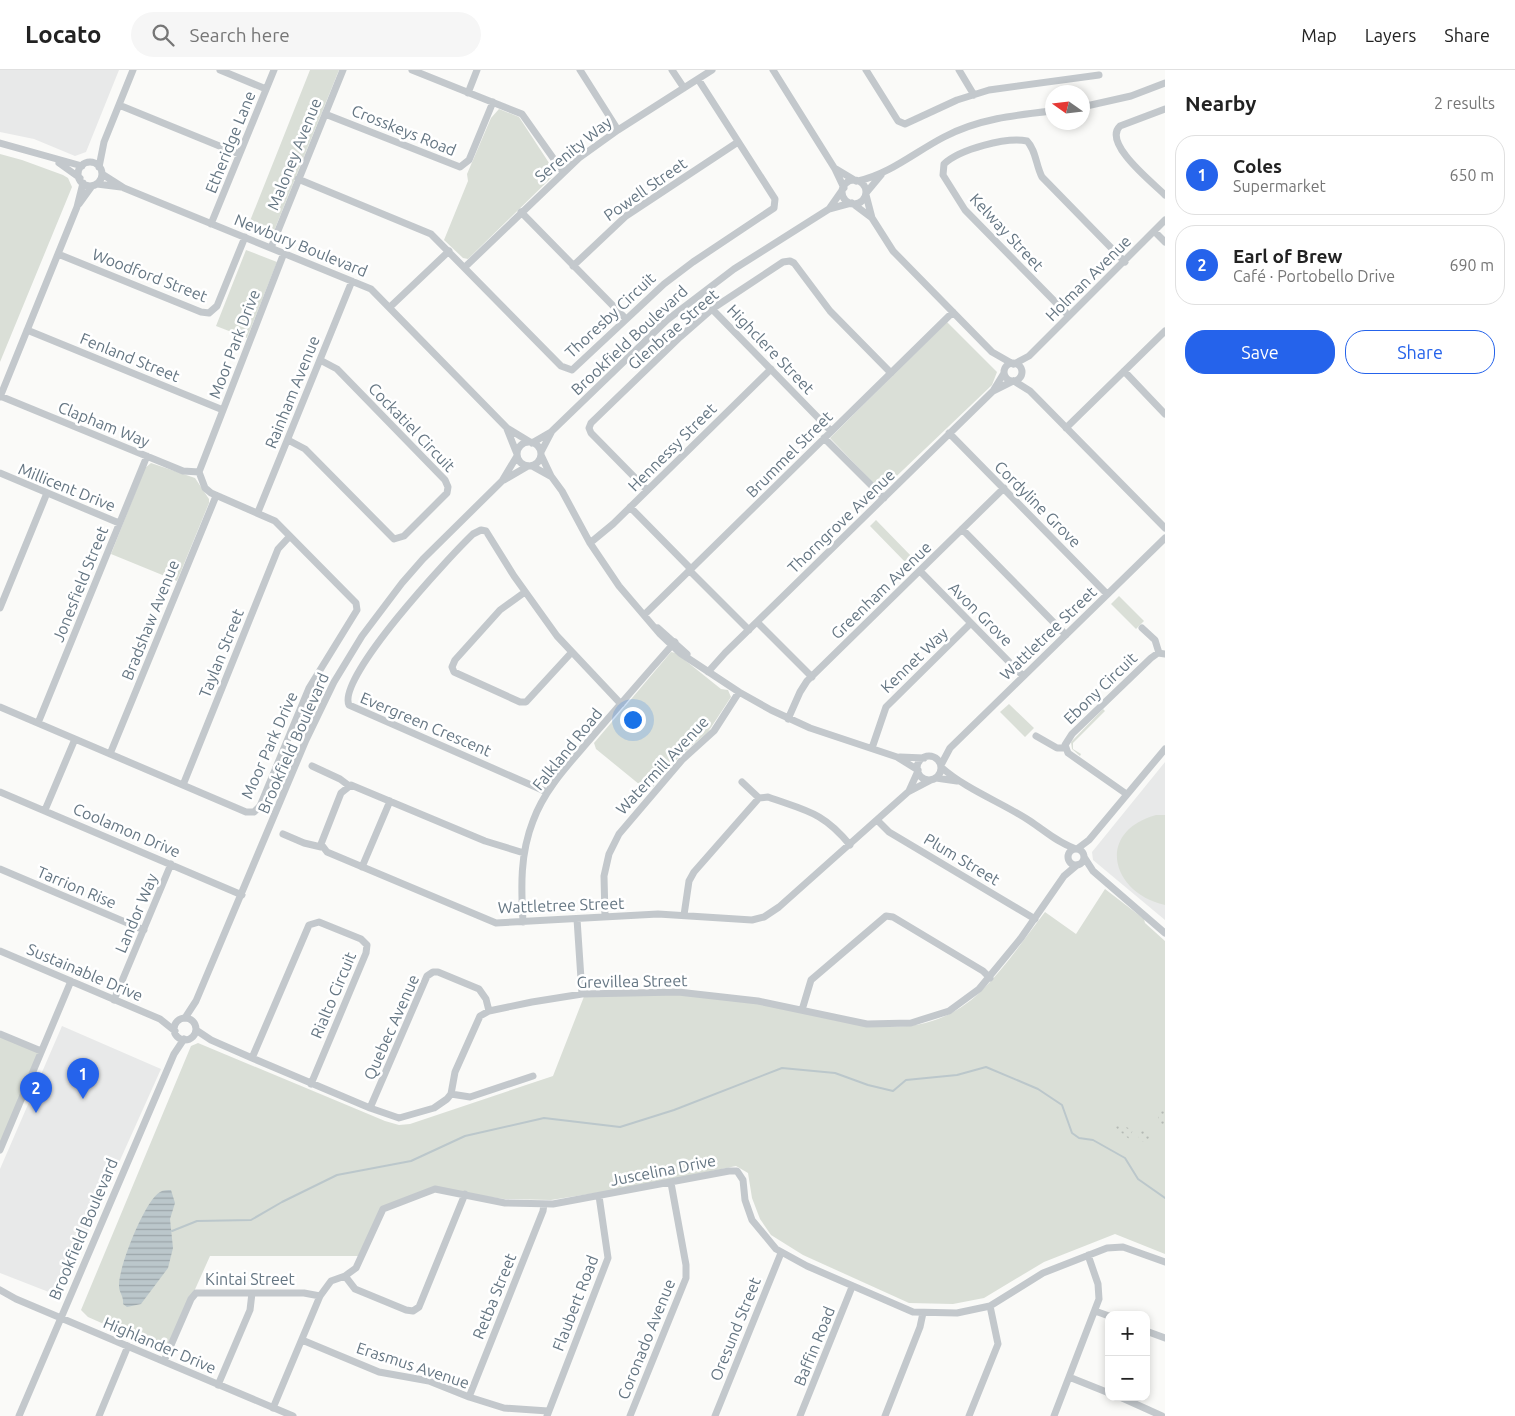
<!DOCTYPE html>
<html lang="en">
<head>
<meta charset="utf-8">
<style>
  body { margin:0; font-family:Ubuntu,sans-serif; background:#f6f6f6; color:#222 }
  .controls { position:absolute; right:15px; bottom:15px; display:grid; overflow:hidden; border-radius:10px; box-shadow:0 2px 8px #0003 }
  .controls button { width:45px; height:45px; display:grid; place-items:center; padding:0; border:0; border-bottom:1px solid #e0e0e0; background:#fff; color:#222; font:25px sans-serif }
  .compass { position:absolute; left:1045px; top:15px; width:45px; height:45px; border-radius:50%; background:#fff; box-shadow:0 2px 8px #0003; rotate:284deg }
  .you { position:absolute; left:632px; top:649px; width:18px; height:18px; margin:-12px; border:4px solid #fff; border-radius:50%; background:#1a73e8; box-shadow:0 0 0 8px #1a73e833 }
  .badge { display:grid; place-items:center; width:32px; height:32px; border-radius:50%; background:#2563eb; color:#fff; font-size:16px; font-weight:700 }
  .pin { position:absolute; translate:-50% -41px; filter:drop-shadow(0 1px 2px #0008) }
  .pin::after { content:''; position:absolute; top:26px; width:18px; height:15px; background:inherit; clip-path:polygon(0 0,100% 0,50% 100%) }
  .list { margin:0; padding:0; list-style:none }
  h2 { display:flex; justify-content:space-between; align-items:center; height:65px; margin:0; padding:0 20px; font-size:21px }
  h2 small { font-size:16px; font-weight:400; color:#767676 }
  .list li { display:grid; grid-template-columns:32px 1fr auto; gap:15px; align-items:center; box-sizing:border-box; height:80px; margin:0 10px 10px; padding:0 10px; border:1px solid #e0e0e0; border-radius:20px }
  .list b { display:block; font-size:19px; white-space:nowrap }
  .list p { margin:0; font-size:16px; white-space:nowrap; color:#767676 }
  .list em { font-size:16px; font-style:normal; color:#767676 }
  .actions { display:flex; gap:10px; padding:15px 20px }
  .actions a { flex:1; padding:11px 0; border:1px solid #2563eb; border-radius:20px; text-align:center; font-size:18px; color:#2563eb }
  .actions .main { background:#2563eb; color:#fff }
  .icon { flex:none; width:28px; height:28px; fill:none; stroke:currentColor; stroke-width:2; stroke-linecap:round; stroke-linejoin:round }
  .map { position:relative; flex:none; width:1165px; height:1346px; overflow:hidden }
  header { display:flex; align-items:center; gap:30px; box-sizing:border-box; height:70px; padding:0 25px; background:#fff; border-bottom:1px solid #e0e0e0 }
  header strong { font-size:24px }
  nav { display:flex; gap:28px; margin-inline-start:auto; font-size:18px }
  .search { width:350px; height:45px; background:#f6f6f6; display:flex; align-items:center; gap:12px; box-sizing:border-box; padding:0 18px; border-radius:28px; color:#767676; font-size:19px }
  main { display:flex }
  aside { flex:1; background:#fff }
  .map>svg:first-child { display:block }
</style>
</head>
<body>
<header>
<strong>Locato</strong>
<div class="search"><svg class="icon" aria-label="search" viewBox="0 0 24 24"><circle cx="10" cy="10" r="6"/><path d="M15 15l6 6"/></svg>Search here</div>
<nav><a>Map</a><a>Layers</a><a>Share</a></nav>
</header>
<main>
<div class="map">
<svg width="1165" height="1346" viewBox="0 0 1165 1346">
  <defs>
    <pattern id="garden-dots" width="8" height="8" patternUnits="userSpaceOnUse" patternTransform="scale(1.25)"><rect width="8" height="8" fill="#dadfd7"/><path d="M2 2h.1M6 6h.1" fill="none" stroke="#b4b9b4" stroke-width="1.8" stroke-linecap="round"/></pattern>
    <pattern id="water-rules" width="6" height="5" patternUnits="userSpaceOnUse" patternTransform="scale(1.25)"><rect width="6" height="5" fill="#bbc7cb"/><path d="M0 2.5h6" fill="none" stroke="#9ca6aa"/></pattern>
  </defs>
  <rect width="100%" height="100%" fill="#fafaf8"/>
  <path fill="#e8e9e9" d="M 0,0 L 119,0 L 86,82 L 75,86 L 34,69 L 0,62 Z
    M 1165,692 L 1165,850 L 1093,790 L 1092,782 Z
    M 62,956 L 161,999 L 59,1226 L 0,1203 L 0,1099 Z"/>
  <path fill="#dadfd7" d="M 310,0 L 339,0 L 272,166 L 248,156 Z
    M 499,39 L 519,47 L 553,99 L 553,106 L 468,189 L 463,188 L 444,170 L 468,111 L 467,104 L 491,48 Z
    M 0,84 L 22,90 L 63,105 L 68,108 L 72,117 L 0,292 Z
    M 246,180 L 277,192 L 247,268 L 216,256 Z
    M 947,252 L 997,302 L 992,315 L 881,421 L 830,368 Z
    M 151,393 L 195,408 L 209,429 L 209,433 L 177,511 L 111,484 L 145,398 Z
    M 876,450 L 914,489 L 908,495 L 870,456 Z
    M 1119,526 L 1144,551 L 1136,559 L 1111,534 Z
    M 671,582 L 676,583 L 721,619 L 728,620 L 731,627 L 708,662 L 680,686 L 653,717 L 645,719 L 596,679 L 594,673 Z
    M 1009,634 L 1034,658 L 1025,667 L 1000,642 Z
    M 1103,639 L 1105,641 L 1073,673 L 1073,679 L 1081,684 L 1080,686 L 1072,679 L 1071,672 Z
    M 1156,745 L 1165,745 L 1165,835 C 1111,823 1095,762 1156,745 Z
    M 1105,819 L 1144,849 L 1145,853 L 1165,871 L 1165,1184 L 1115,1164 L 1044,1192 L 984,1228 L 953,1234 L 909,1233 L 803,1185 L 771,1165 L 760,1149 L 752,1128 L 748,1103 L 736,1096 L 640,1116 L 551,1130 L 504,1129 L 435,1119 L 388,1136 L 362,1186 L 210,1186 L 167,1282 L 88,1247 L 81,1240 L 191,976 L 198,973 L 385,1051 L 399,1055 L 410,1054 L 553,1006 L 585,924 C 637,924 689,922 741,929 C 820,941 911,989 980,922 C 1005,898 1024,869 1045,842 L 1076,864 Z
    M 0,964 L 41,981 L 0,1080 Z"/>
  <path fill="url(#garden-dots)" d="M 1159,1039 L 1165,1039 L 1165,1056 L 1158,1052 Z
    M 1117,1053 L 1133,1060 L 1129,1069 L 1116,1058 Z
    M1138.5 1066a5.5 5.5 0 1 1 11 0a5.5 5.5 0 1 1-11 0Z"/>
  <path fill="url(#water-rules)" d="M 171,1120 L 175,1133 L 170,1149 L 173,1178 L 168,1198 L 141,1234 L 127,1237 L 123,1234 C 124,1226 119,1223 119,1216 C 118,1198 145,1130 160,1122 C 163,1120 168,1120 171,1120 Z"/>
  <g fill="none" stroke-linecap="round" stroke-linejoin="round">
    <path stroke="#bbc7cb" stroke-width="2" d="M 172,1161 L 197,1151 L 251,1150 L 282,1132 L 337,1105 L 411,1091 L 465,1066 L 544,1048 L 620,1057 L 674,1040 L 782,998 L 835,1003 L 868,1015 L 893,1021 L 906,1010 L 957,1005 L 986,997 L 1038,1019 L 1062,1035 L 1072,1063 L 1079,1068 L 1093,1070 L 1125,1088 L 1138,1109 L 1165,1128"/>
    <path stroke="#c3c8cc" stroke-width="7" d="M 220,0 L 266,19
      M 412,0 L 522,44 L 563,102
      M 580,0 L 618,60
      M 672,0 L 684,18
      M 773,0 L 835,99 L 844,118
      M 866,0 L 898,51 L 905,54 L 957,30 L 989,20 L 1099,5
      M 959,0 L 974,25
      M 468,23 L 477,0
      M 119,35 L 239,84
      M 1082,37 L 1131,26 L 1165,13
      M 1165,39 L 1120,56 C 1102,73 1153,113 1165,125
      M 325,44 L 460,97 L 469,90 L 493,32
      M 0,73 L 82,96
      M78 104a12 12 0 1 1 24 0a12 12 0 1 1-24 0Z
      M 59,93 L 80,108
      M 99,97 L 104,72 L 133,0
      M 836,99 L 856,111
      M 102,104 L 124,118 L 371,219 L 507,358 L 530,372
      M 298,109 L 431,164 L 561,296 L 572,300 L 664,214 L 693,192 L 774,138 L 775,129 L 698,9
      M842 122a12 12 0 1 1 24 0a12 12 0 1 1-24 0Z
      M 858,111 C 890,104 915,82 944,67 C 978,49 1015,45 1052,41
      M 97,114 L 121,117
      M 866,123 L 881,105
      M 866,125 L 872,148 L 893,181 L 992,282 L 1013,294
      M 852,133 L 872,148
      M 79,134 L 92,116
      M 829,139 L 851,133
      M 521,142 L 626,249
      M 211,154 L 274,0
      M 1154,161 L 1165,172
      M 271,178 L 343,0
      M 58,184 L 201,242 L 209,243 L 217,236 L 245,167
      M 573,196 L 626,146 L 738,72
      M 465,197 L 579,88 L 618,60 L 712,0
      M 390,237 L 449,181
      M 712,239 L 831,361
      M 1069,246 L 965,140 L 943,105 L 944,94 C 960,79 1006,67 1027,71 C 1036,80 1036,96 1042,107 L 1125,192
      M 27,260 L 223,340
      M1004 302a9 9 0 1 1 18 0a9 9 0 1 1-18 0Z
      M 1014,294 L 1029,286 L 1165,150
      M 1124,301 L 1165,344
      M 1014,311 L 1030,321 L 1165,458
      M 993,321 L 1013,311
      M 0,326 L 183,401 L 199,402
      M 0,327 L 77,137 L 83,113
      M 1066,358 L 1165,261
      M 507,359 L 517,384
      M 949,363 L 1107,524
      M 824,368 L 884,428
      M 288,370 L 305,379 L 394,469 L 404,466 L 447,423 L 448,417 L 445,410 L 337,299 L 320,290
      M517 384a12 12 0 1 1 24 0a12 12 0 1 1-24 0Z
      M 532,373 L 551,362
      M 541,382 L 552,361 L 667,250 L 734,199 L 829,139 L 843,119
      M 541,385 L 551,406 L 562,421 L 590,473 L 619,516 L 660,564 L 680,583 L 739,622 L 771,640 L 810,658 L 897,687 L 918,700
      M 532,396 L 550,406
      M 0,403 L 119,453
      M 504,410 L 528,396
      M 647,420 L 591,363 L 589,358 L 591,353 L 680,267 L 712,239 L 783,192 L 790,191 L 794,193 L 830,241 L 891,303
      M 630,437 L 691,499
      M 258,442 L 352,211
      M 962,459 L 1066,565
      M 590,473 L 613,454 L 771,299
      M 689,500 L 749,560
      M 920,501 L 1023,606
      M 525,522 L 500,540 L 455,590 L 452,597 L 454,602 L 520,632 L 526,632 L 571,583
      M 0,538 L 47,423
      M 644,545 L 953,242
      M 757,552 L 812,607
      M 658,558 L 687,584
      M 1142,558 L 1155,570 L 1159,583
      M 708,602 L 725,583 L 993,321 L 1004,303
      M 0,637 L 246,742 L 254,742 L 260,736 L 309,618 L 357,540 L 356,533 L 275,451 L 211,423 L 205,418 L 199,402 L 284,183
      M 788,649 L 800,622 L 807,611 L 1004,418
      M 38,653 L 147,386
      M 1036,666 L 1057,678 L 1065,678
      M 872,678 L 886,637 L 971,553
      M 110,684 L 216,426
      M917 698a12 12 0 1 1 24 0a12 12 0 1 1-24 0Z
      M 900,687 L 924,688
      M 941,695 L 950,678 L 1165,468
      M 312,696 L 340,709 L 348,715
      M 941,697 C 967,720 1001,732 1030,751 C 1045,761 1058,773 1076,779
      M 936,708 L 957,711
      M 742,712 L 759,728
      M 183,715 L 278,479 L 290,466
      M 909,721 L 918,701
      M 0,722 L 242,825
      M 547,722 L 349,635 C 336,608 451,485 473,464 L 481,460 L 486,461 L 514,506 L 557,566 L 621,634
      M 1125,723 L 1068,683 L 1065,675 L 1072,664 L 1151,588 L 1158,583 L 1165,584
      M 45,740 L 75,669
      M 878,751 L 889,762 L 1035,849
      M 283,764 L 304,773 L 321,777
      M 1077,779 L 1089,770 L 1165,679
      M1068 787a8 8 0 1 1 16 0a8 8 0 1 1-16 0Z
      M 524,783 L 485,771 L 351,715 L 341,723 L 321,774 L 327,782 L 496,853 L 658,844 L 752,850 L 764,847 L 779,837 L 908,722 L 931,710
      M 1084,787 L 1093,801 L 1165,863
      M 362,797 L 390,731
      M 0,799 L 144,860
      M 684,845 L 689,811 L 694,802 L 759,728 L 768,727 C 807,741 823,742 850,775
      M 605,847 L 604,806 L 609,784 L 619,764 L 682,690 L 714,661 L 739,622
      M 577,849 L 582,924
      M 523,852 C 521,817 520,784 533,751 C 545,718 570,693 592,667 C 620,635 647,603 675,572
      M 0,881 L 160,949 L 175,961
      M 114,930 L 171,794
      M 802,940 L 811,910 L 886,846 L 893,847 L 983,901 L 990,908
      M 185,948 L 196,931 L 306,670 L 334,612 L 362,566 L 402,513 L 423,489 L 502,411 L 517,386
      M174 959a11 11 0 1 1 22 0a11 11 0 1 1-22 0Z
      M 196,960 L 211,970 L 252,988 L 370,1038 L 399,1048 L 434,1038 L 447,1029 L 451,1024 L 455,1002 L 480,946 L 489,941 L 532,932 L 582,924 L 678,922 L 758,931 L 867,954 L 911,953 L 949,941 L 979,919 L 1021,868 L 1064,806 L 1077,795
      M 0,964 L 41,981
      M 252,988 L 309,855 L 319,852 L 361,869 L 367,875 L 366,883 L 311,1014
      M 451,1024 L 470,1027 L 533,1006
      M 370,1038 L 427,906 L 433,902 L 438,902 L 479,919 L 486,929 L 489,941
      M 0,1080 L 71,911
      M 345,1206 L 355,1219 L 406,1240 L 413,1241 L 419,1237 L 465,1124
      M 0,1220 L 16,1229 L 293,1346
      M 1095,1241 L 1109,1246
      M 1146,1261 L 1165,1268
      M 302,1270 L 379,1302 L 429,1311 L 469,1327 L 504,1338 L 548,1341
      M 164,1291 L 191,1229 L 196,1223 L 304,1223 L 320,1226
      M 1069,1307 L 1109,1323
      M 218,1315 L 250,1240 L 252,1223
      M 469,1327 L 543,1141 L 544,1134
      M 1120,1327 L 1162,1346
      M 273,1338 L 320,1226 L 331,1211 L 345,1206 L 356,1198 L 383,1139 L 435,1119 L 505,1133 L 553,1134 L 729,1101 L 737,1101 L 743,1110 L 745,1130 L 752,1150 L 776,1179 L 807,1196 L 913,1242 L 957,1243 L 990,1236 L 1043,1203 L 1107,1178 L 1123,1177 L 1165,1192
      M 19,1346 L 174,984 L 184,969
      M 99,1346 L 128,1276
      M 547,1346 L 608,1188 L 599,1126
      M 630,1346 L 686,1208 L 686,1195 L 671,1113
      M 715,1346 L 781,1183
      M 800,1346 L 852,1217
      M 885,1346 L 920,1257 L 923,1243
      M 969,1346 L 998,1274 L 990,1236
      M 1054,1346 L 1099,1229 L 1098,1214 L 1088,1185"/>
  </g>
  <g text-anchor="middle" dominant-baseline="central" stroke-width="5" stroke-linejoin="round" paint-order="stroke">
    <g font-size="16" fill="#657683" stroke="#fff">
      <text transform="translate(404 60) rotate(22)">Crosskeys Road</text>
      <text transform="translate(230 72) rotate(-68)">Etheridge Lane</text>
      <text transform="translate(573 79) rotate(-39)">Serenity Way</text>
      <text transform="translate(294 84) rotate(-68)">Maloney Avenue</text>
      <text transform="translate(645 119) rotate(-35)">Powell Street</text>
      <text transform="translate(1007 162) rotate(47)">Kelway Street</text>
      <text transform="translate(301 175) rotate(22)">Newbury Boulevard</text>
      <text transform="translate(150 205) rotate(21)">Woodford Street</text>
      <text transform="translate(1088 208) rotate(-45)">Holman Avenue</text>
      <text transform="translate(610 245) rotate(-43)">Thoresby Circuit</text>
      <text transform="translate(673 259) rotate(-41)">Glenbrae Street</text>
      <text transform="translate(629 270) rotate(-43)">Brookfield Boulevard</text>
      <text transform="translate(234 274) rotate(-69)">Moor Park Drive</text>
      <text transform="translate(771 279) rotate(46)">Highclere Street</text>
      <text transform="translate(130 287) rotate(22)">Fenland Street</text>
      <text transform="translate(292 322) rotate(-68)">Rainham Avenue</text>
      <text transform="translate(104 354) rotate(22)">Clapham Way</text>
      <text transform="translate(412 357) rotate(46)">Cockatiel Circuit</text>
      <text transform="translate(672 377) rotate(-45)">Hennessy Street</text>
      <text transform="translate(789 384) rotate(-45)">Brummel Street</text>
      <text transform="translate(67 417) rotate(22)">Millicent Drive</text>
      <text transform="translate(1038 434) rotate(45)">Cordyline Grove</text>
      <text transform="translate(841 451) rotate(-44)">Thorngrove Avenue</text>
      <text transform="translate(80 514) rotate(-68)">Jonesfield Street</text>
      <text transform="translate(881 520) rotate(-44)">Greenham Avenue</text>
      <text transform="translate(981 544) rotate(45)">Avon Grove</text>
      <text transform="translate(150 550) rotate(-68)">Bradshaw Avenue</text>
      <text transform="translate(1048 563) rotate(-44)">Wattletree Street</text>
      <text transform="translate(221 583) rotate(-68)">Taylan Street</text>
      <text transform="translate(914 590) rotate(-44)">Kennet Way</text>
      <text transform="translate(1100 618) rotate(-44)">Ebony Circuit</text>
      <text transform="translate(426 654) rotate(23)">Evergreen Crescent</text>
      <text transform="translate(293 673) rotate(-66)">Brookfield Boulevard</text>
      <text transform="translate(269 675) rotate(-66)">Moor Park Drive</text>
      <text transform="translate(567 679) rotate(-51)">Falkland Road</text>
      <text transform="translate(662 695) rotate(-47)">Watermill Avenue</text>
      <text transform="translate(127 760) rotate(23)">Coolamon Drive</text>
      <text transform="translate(962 789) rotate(31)">Plum Street</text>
      <text transform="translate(77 817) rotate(23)">Tarrion Rise</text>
      <text transform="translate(561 835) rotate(-2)">Wattletree Street</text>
      <text transform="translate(136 843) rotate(-67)">Landor Way</text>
      <text transform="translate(85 902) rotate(23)">Sustainable Drive</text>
      <text transform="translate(632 911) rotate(-1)">Grevillea Street</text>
      <text transform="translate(333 925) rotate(-67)">Rialto Circuit</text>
      <text transform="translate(391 957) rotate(-66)">Quebec Avenue</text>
      <text transform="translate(663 1100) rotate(-11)">Juscelina Drive</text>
      <text transform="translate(83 1159) rotate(-67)">Brookfield Boulevard</text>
      <text x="250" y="1209">Kintai Street</text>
      <text transform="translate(494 1226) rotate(-68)">Retba Street</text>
      <text transform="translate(575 1233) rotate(-69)">Flaubert Road</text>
      <text transform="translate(735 1259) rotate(-68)">Oresund Street</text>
      <text transform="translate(646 1269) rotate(-68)">Coronado Avenue</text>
      <text transform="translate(160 1275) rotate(23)">Highlander Drive</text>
      <text transform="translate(814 1276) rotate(-68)">Baffin Road</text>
      <text transform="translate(413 1295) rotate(18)">Erasmus Avenue</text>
    </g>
  </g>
</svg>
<div class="controls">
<button>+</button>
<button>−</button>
</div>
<svg class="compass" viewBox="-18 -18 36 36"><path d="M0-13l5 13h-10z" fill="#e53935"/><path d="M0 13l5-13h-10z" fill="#767676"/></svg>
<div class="you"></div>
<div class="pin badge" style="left:83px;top:1029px">1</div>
<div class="pin badge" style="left:36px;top:1043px">2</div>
</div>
<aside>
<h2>Nearby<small>2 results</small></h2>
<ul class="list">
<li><span class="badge">1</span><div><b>Coles</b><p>Supermarket</p></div><em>650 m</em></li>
<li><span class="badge">2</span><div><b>Earl of Brew</b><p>Café · Portobello Drive</p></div><em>690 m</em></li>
</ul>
<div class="actions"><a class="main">Save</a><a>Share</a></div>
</aside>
</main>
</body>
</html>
